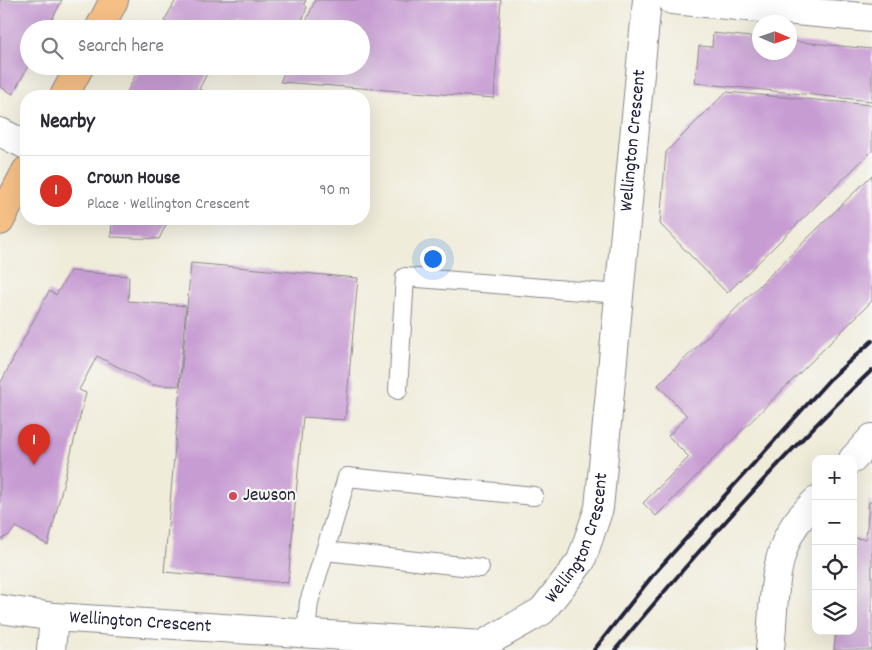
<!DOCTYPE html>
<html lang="en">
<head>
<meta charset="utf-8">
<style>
  body { margin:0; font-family:Dekko,sans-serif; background:#f2f2f3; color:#2b2b33 }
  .controls { position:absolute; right:15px; bottom:15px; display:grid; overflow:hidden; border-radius:10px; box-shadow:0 5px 20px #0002 }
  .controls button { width:45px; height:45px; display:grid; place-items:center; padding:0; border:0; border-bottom:1px solid #e1e1e2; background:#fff; color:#2b2b33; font:25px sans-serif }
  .compass { position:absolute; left:752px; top:15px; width:45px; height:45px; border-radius:50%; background:#fff; box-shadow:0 5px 20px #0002; rotate:92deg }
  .you { position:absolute; left:432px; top:258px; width:18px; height:18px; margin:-12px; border:4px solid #fff; border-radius:50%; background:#1a73e8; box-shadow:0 0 0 8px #1a73e833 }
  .badge { display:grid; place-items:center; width:32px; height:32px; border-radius:50%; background:#d93025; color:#fff; font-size:16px; font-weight:700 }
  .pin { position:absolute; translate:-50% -41px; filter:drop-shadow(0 1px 2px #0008) }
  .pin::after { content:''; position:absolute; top:26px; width:18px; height:15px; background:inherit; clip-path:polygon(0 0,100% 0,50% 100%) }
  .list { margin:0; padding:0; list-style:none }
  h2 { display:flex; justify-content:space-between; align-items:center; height:65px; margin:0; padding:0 20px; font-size:21px }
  h2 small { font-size:16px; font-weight:400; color:#7c7c81 }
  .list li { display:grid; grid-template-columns:32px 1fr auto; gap:15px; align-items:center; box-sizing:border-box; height:70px; padding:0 20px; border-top:1px solid #e1e1e2 }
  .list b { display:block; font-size:19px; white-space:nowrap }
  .list p { margin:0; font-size:16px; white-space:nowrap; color:#7c7c81 }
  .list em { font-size:16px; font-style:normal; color:#7c7c81 }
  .icon { flex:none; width:28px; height:28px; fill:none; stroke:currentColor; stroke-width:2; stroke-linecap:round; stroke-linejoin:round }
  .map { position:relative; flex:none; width:872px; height:650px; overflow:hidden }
  .search { position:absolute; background:#fff; box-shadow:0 5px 20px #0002; left:20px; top:20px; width:350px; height:55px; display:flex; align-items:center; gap:12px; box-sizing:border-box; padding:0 18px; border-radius:28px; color:#7c7c81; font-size:19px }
  .panel { position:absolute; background:#fff; box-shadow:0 5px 20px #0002; left:20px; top:90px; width:350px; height:135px; border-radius:20px }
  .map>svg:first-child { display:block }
</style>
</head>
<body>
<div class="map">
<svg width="872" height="650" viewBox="0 0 872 650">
  <rect width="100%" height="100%" fill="#f6f6f2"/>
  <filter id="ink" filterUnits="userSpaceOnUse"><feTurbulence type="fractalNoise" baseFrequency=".02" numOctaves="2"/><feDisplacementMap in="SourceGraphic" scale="10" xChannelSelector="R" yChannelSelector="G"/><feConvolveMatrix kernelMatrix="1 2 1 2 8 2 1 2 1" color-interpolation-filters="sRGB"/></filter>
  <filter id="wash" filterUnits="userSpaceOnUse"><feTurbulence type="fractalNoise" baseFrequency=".0096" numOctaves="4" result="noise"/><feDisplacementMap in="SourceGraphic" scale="20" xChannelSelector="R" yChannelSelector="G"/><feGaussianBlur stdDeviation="1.12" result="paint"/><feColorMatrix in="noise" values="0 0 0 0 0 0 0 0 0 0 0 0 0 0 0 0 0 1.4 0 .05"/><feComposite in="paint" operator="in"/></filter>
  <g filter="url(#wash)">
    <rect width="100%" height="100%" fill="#f0ecda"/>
    <g id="blocks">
      <path fill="#c79cd3" d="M 0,0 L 62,0 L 47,29 L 29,29 L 29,64 L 13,94 L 0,87 Z
        M 176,0 L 306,0 L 304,4 L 307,7 L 299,29 L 260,29 L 238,17 L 232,29 L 165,29 L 168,23 L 164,21 Z
        M 315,0 L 501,0 L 494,98 L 280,82 L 287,66 L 361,66 L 361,29 L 303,29 Z
        M 713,33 L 760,38 L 760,52 L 790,52 L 790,41 L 872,49 L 872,101 L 695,83 L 699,46 L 712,47 Z
        M 140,66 L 211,66 L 199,89 L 213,96 L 125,96 Z
        M 726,92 L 872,105 L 872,151 L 727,293 L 660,224 L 666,152 Z
        M 872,175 L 872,301 L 656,516 L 643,503 L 689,457 L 668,436 L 687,416 L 658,385 Z
        M 112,219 L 169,219 L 159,239 L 111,237 Z
        M 191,263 L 358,278 L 345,420 L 303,417 L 288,583 L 164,572 Z
        M 70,271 L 129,276 L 128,301 L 186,306 L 179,386 L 153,385 L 97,356 L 79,390 L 86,393 L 48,545 L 16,527 L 9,535 L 0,540 L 0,384 L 49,291 L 56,295 Z
        M 869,502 L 872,502 L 872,650 L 834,650 L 836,631 L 853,631 L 854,538 L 866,539 Z"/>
    </g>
  </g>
  <g filter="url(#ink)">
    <use href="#blocks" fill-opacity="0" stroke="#89878a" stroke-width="1"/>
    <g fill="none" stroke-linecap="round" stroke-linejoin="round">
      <defs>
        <path id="lane" d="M 398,390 L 405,277 L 619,294
          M 325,551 L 347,477 L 534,496
          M 306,633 L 309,602 L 325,551 L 480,568"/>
        <g id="street">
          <path d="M 672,0 L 872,18"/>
          <path d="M 0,132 L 26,145"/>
          <path d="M 853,459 L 872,438"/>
          <path id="s1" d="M 0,609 L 54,617 L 482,645 L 542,611 L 581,561 L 599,508 L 647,0"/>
          <path d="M 51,650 L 54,617"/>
          <path d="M 770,650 C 774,612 772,561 793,528 C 799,518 808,509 816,501"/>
        </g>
        <path id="primary" d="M 99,29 L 114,0
          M 64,96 L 80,66
          M 0,221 L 26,171"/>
      </defs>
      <use href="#lane" stroke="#89878a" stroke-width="20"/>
      <use href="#street" stroke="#89878a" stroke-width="30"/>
      <use href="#primary" stroke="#89878a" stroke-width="30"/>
      <use href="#lane" stroke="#fff" stroke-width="18"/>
      <use href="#street" stroke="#fff" stroke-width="28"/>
      <use href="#primary" stroke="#f5bf86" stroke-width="28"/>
      <path stroke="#22223b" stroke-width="4" d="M 594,650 L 653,575 L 830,379 L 872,341
        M 615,650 C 696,553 780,457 872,370"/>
    </g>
  </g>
  <circle fill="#d1495b" stroke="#f6f6f2" stroke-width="2" cx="233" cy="496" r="5"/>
  <g text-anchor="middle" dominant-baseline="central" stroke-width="4.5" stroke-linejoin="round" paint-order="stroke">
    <g font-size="19" fill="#22223b" stroke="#f6f6f2">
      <text stroke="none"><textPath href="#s1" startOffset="1041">Wellington Crescent</textPath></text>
      <text stroke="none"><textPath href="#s1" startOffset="636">Wellington Crescent</textPath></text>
      <text stroke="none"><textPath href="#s1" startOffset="141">Wellington Crescent</textPath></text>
    </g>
    <g font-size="19" fill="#22223b" stroke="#f6f6f2" text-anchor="start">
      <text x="243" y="496">Jewson</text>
    </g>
  </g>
</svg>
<div class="controls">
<button>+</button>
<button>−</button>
<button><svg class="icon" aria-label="locate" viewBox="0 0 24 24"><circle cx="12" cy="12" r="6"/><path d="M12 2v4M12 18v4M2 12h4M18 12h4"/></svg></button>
<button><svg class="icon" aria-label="layers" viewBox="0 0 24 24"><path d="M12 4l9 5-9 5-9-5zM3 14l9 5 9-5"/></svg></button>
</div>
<svg class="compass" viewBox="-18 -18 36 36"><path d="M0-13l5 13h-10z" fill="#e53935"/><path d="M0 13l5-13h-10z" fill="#7c7c81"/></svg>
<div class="you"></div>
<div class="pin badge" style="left:34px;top:465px">1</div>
<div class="search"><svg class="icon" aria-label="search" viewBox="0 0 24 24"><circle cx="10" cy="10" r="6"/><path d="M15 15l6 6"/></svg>Search here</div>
<section class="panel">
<h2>Nearby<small></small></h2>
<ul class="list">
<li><span class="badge">1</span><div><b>Crown House</b><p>Place · Wellington Crescent</p></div><em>90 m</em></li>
</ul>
</section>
</div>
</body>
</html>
